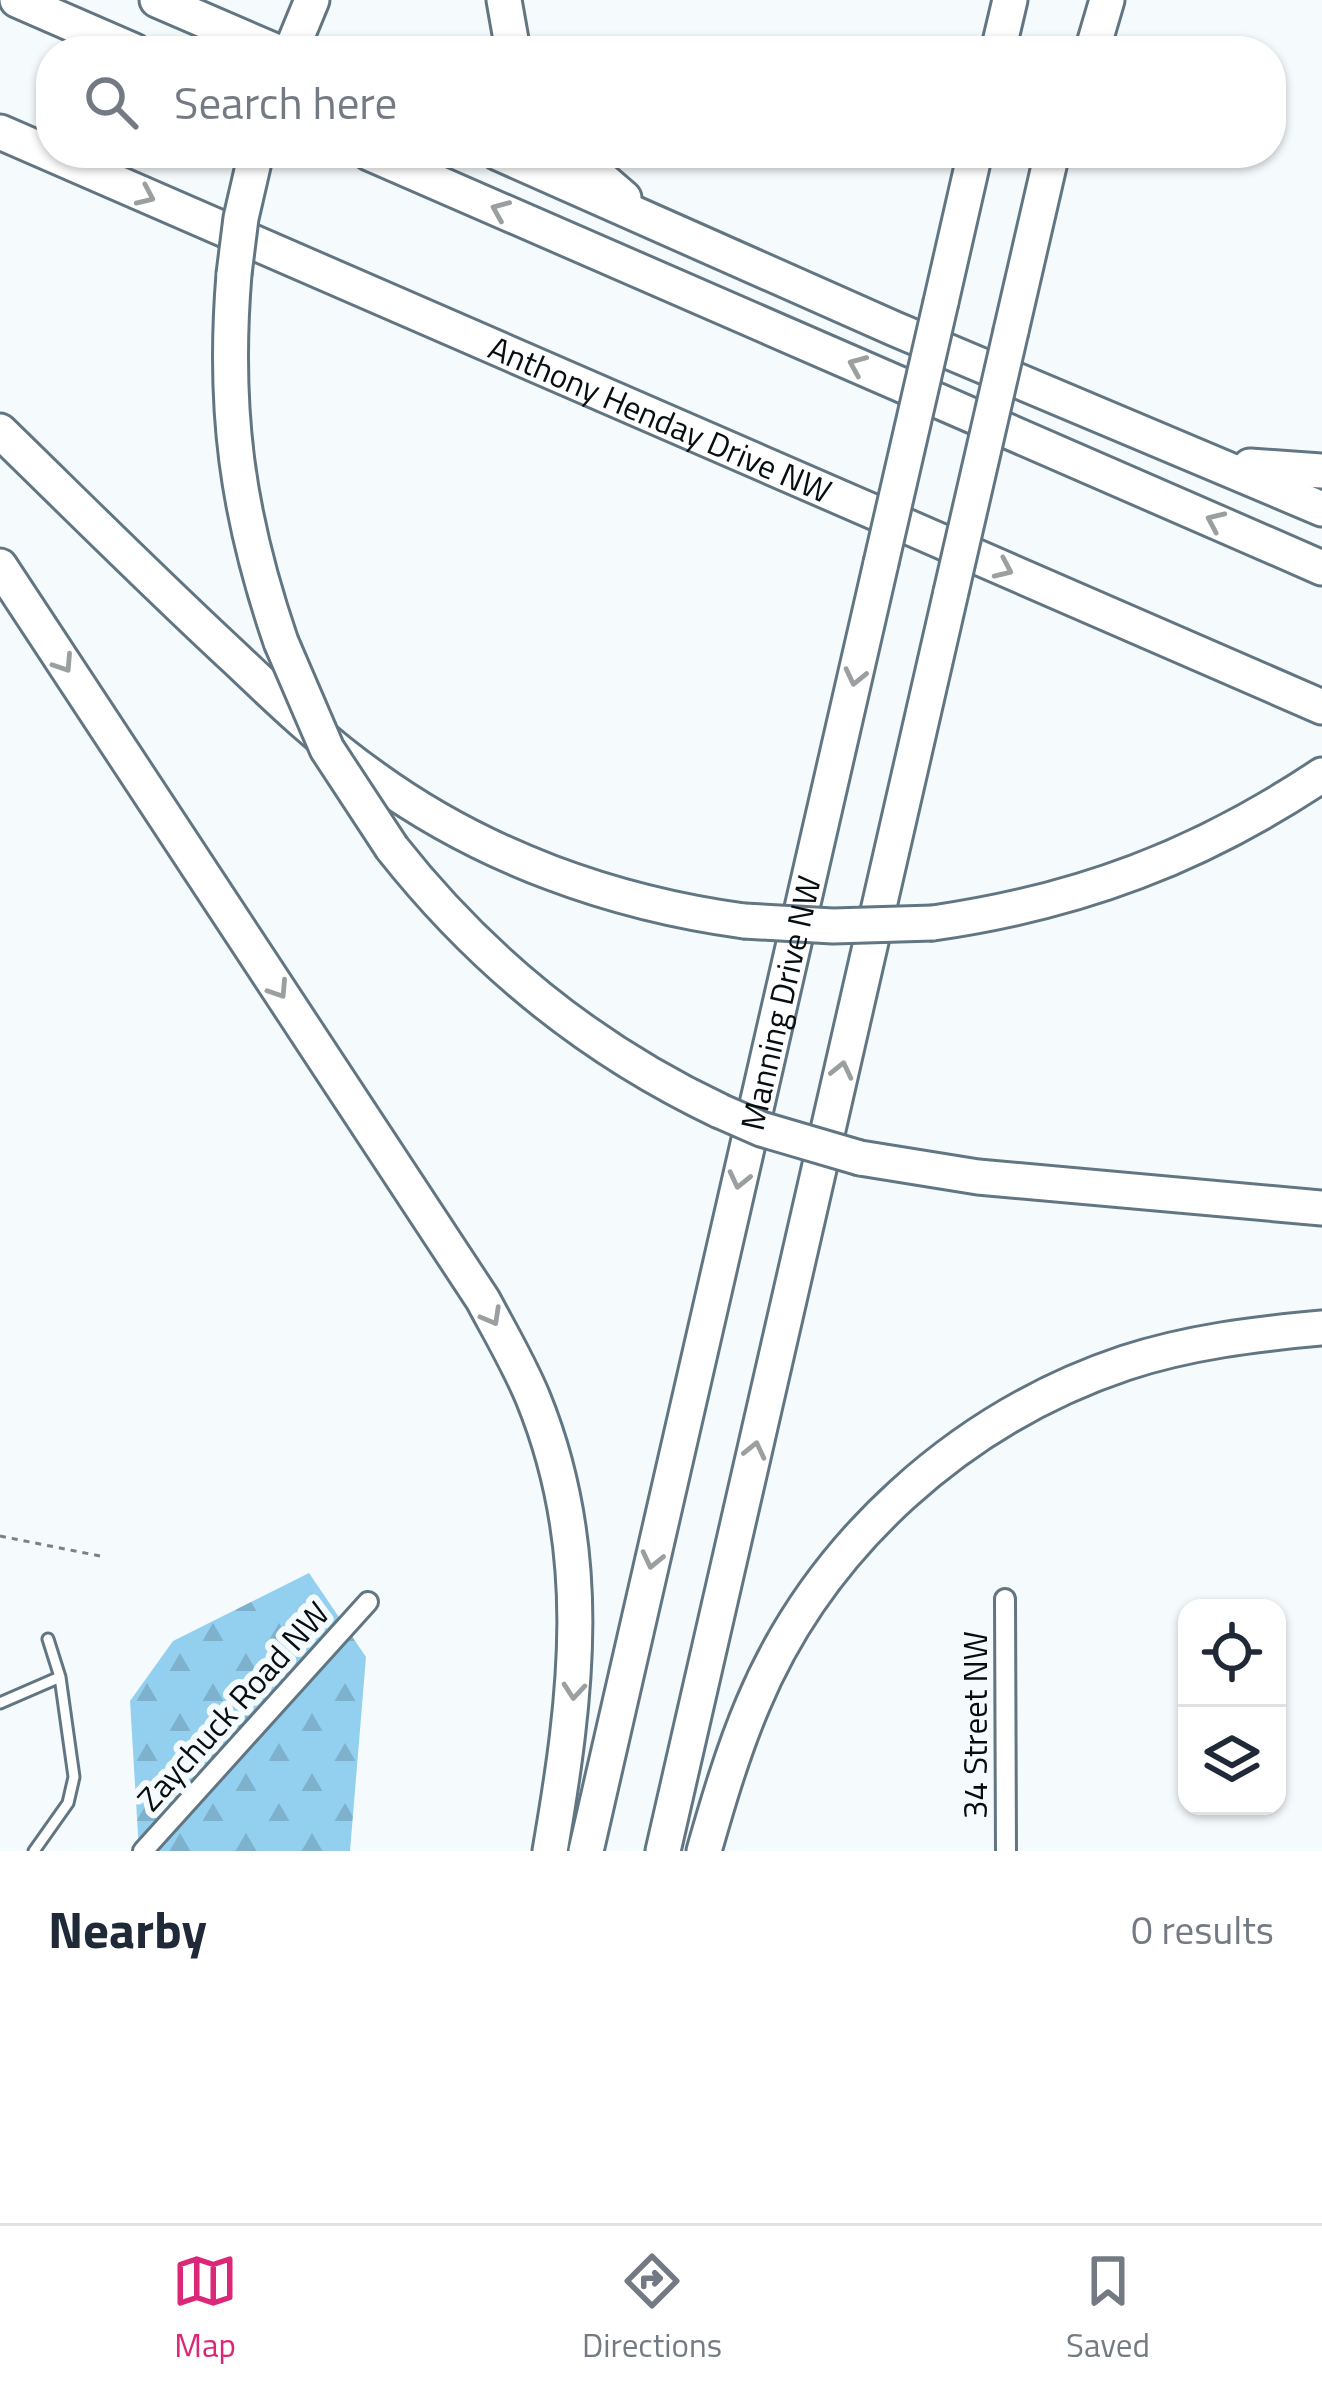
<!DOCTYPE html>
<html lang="en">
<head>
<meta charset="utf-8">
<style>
  body { margin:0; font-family:"Titillium Web",sans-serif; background:#f6f6f7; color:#1f2937 }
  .controls { position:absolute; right:36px; bottom:36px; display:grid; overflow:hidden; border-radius:24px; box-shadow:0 3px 9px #0004 }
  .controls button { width:108px; height:108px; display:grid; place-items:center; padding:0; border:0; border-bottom:3px solid #e0e1e3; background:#fff; color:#1f2937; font:60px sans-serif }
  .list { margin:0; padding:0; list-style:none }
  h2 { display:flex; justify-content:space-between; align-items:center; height:156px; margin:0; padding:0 48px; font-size:51px }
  h2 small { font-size:39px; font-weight:400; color:#747a83 }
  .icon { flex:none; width:66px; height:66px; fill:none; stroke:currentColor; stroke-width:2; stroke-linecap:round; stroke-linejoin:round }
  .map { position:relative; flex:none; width:1322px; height:1851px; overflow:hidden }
  .search { position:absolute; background:#fff; box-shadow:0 3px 9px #0004; left:36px; right:36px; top:36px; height:132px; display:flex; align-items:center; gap:30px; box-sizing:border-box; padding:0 42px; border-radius:48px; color:#747a83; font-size:45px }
  .sheet { height:372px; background:#fff }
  nav { display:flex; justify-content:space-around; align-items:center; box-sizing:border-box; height:168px; border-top:3px solid #e0e1e3; background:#fff; font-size:33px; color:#747a83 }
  nav a { display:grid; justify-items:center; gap:6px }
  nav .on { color:#db2777 }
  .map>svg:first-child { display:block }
</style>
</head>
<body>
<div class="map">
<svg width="1322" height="1851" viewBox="0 0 1322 1851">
  <defs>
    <pattern id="forest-firs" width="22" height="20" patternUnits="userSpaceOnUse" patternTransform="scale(3)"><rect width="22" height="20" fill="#93d0ef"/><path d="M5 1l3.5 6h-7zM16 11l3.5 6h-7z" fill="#7db1cc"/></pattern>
  </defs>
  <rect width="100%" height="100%" fill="#f5fafc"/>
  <path fill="url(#forest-firs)" d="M 309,1573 L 366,1657 L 350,1851 L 139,1851 L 130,1701 L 173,1641 Z"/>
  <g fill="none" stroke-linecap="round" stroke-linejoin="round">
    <defs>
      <path id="lane" d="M 0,1703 L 60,1677 L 48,1639
        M 34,1851 L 68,1803 L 74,1777 L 60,1677"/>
      <path id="street" d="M 1005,1599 L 1006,1851
        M 143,1851 L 368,1602"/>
      <g id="highway">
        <path d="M 17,0 L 134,51"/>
        <path d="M 157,0 L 275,51"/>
        <path d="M 504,0 L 513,51"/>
        <path d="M 291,51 L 312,0"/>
        <path d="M 998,51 L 1010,0"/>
        <path d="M 1092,51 L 1107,0"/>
        <path id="s1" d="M 0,132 L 1322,707"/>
        <path d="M 369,153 L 1322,568"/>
        <path d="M 498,153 L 895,329 L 1322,509"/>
        <path d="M 572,153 L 624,198"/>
        <path d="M 234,274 C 223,409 237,514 281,642"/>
        <path d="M 941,302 L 975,153"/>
        <path d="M 1011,331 L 1052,153"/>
        <path d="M 0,431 C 78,507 156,585 236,659 C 280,701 324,743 374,778 C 483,857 612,903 744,921"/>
        <path d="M 1250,466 L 1322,471"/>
        <path d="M 0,566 L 483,1300 C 500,1332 519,1364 533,1398 C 595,1550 577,1694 550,1851"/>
        <path d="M 392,848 C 482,962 589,1049 720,1111"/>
        <path d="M 933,923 C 1079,902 1199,857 1322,775"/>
        <path d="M 860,1158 L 978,1177 L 1322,1208"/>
        <path id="s2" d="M 586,1851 L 881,563"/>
        <path d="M 663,1851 L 951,592"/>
        <path d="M 704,1851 C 718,1802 733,1751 753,1704 C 820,1544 961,1418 1125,1363 C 1189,1342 1255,1334 1322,1328"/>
      </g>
    </defs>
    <use href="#lane" stroke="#617682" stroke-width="15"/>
    <use href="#street" stroke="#617682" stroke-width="24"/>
    <use href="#highway" stroke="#617682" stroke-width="39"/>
    <path stroke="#7a8083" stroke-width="3" stroke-dasharray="6 6" stroke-linecap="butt" d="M 0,1536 L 100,1556"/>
    <use href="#lane" stroke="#fff" stroke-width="9"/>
    <use href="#street" stroke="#fff" stroke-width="18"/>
    <use href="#highway" stroke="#fff" stroke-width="33"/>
    <defs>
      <path id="highway-bridge" d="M 234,274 L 241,218 L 256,153
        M 881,563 L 941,302
        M 951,592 L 1011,331
        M 281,642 L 327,749 L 392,848
        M 744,921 L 833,926 L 933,923
        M 720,1111 L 761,1129 L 860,1158"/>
    </defs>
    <use href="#highway-bridge" stroke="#617682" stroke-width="39" stroke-linecap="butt"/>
    <use href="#highway-bridge" stroke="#fff" stroke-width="33"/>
  </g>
  <defs><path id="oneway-chevron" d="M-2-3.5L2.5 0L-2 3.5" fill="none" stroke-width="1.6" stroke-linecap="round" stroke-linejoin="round" transform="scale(3)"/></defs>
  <g stroke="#9b9fa0">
    <use href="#oneway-chevron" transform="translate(146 196) rotate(24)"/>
    <use href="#oneway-chevron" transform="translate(500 210) rotate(-157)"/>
    <use href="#oneway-chevron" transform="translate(857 365) rotate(-157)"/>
    <use href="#oneway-chevron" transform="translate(1215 521) rotate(-156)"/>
    <use href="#oneway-chevron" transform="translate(1004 569) rotate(24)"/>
    <use href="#oneway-chevron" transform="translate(64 664) rotate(57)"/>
    <use href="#oneway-chevron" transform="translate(855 677) rotate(103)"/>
    <use href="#oneway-chevron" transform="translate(279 990) rotate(57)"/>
    <use href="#oneway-chevron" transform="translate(842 1070) rotate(-77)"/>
    <use href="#oneway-chevron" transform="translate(739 1180) rotate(103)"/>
    <use href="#oneway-chevron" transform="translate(492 1317) rotate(61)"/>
    <use href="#oneway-chevron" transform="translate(755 1450) rotate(-77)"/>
    <use href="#oneway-chevron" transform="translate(652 1560) rotate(103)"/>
    <use href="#oneway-chevron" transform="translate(574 1691) rotate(95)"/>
  </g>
  <g text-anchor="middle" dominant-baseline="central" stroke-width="12" stroke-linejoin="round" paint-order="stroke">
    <g font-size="33" fill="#060e12" stroke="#f5fafc">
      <text stroke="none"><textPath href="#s1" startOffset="720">Anthony Henday Drive NW</textPath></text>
      <text stroke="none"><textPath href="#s2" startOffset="870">Manning Drive NW</textPath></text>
      <text transform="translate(233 1706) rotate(-48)">Zaychuck Road NW</text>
      <text transform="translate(975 1725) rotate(-90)">34 Street NW</text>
    </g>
  </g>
</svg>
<div class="controls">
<button><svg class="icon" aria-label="locate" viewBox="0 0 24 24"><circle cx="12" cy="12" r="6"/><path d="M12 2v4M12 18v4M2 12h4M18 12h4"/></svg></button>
<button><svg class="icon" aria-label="layers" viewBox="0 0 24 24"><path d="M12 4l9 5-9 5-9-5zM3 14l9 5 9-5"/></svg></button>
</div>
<div class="search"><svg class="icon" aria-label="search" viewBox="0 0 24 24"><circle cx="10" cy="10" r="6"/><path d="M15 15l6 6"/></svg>Search here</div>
</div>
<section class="sheet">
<h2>Nearby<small>0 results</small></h2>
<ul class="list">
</ul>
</section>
<nav>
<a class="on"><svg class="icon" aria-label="map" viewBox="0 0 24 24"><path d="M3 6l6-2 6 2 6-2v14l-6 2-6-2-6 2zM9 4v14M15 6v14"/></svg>Map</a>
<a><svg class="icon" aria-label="directions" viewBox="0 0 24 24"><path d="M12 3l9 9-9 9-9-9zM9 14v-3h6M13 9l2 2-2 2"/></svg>Directions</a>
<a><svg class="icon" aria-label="saved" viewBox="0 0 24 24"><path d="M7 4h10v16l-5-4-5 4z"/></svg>Saved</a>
</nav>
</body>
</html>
